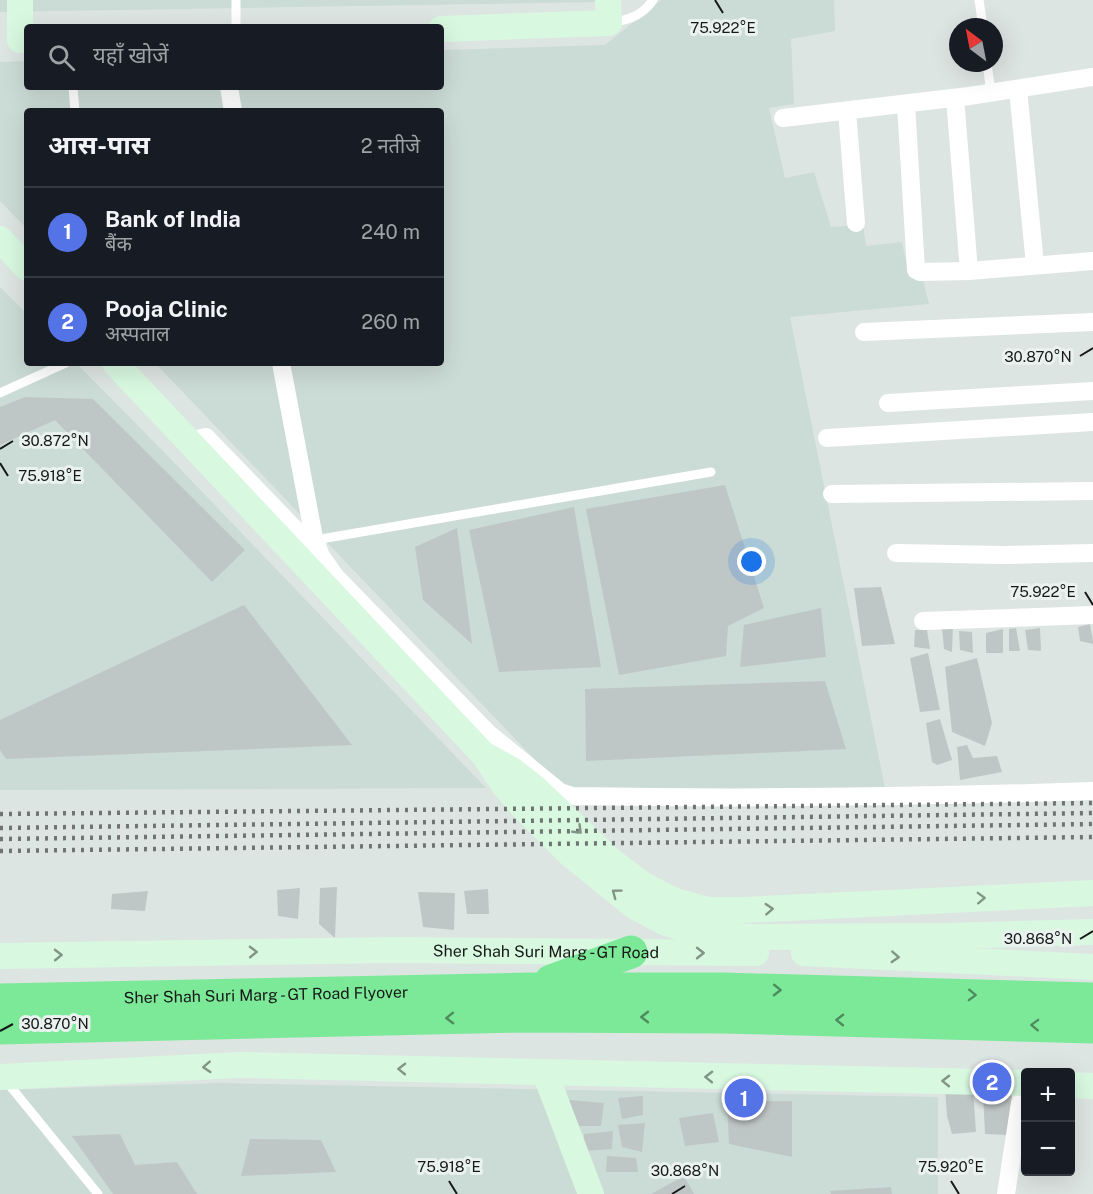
<!DOCTYPE html>
<html lang="hi">
<head>
<meta charset="utf-8">
<style>
  body { margin:0; font-family:"Public Sans","Noto Sans Devanagari",sans-serif; background:#242831; color:#f1f3f6 }
  .controls { position:absolute; right:18px; bottom:18px; display:grid; overflow:hidden; border-radius:6px; box-shadow:0 6px 24px #0002 }
  .controls button { width:54px; height:54px; display:grid; place-items:center; padding:0; border:0; border-bottom:2px solid #363941; background:#171b24; color:#f1f3f6; font:30px sans-serif }
  .compass { position:absolute; left:949px; top:18px; width:54px; height:54px; border-radius:50%; background:#171b24; box-shadow:0 6px 24px #0002; rotate:328deg }
  .you { position:absolute; left:752px; top:562px; width:21px; height:21px; margin:-15px; border:4px solid #fff; border-radius:50%; background:#1a73e8; box-shadow:0 0 0 9px #1a73e833 }
  .badge { display:grid; place-items:center; width:39px; height:39px; border-radius:50%; background:#5473e7; color:#fff; font-size:20px; font-weight:700 }
  .pin { position:absolute; translate:-50% -50%; border:3px solid #fff; box-shadow:0 2px 6px #0006 }
  .list { margin:0; padding:0; list-style:none }
  h2 { display:flex; justify-content:space-between; align-items:center; height:78px; margin:0; padding:0 24px; font-size:26px }
  h2 small { font-size:20px; font-weight:400; color:#9ea1a6 }
  .list li { display:grid; grid-template-columns:39px 1fr auto; gap:18px; align-items:center; box-sizing:border-box; height:90px; padding:0 24px; border-top:2px solid #363941 }
  .list b { display:block; font-size:22px; white-space:nowrap }
  .list p { margin:0; font-size:20px; white-space:nowrap; color:#9ea1a6 }
  .list em { font-size:20px; font-style:normal; color:#9ea1a6 }
  .icon { flex:none; width:33px; height:33px; fill:none; stroke:currentColor; stroke-width:2; stroke-linecap:round; stroke-linejoin:round }
  .map { position:relative; flex:none; width:1093px; height:1194px; overflow:hidden }
  .search { position:absolute; background:#171b24; box-shadow:0 6px 24px #0002; left:24px; top:24px; width:420px; height:66px; display:flex; align-items:center; gap:15px; box-sizing:border-box; padding:0 21px; border-radius:6px; color:#9ea1a6; font-size:22px }
  .panel { position:absolute; background:#171b24; box-shadow:0 6px 24px #0002; left:24px; top:108px; width:420px; height:258px; border-radius:6px }
  .map>svg:first-child { display:block }
</style>
</head>
<body>
<div class="map">
<svg width="1093" height="1194" viewBox="0 0 1093 1194">
  <rect width="100%" height="100%" fill="#dde5e2"/>
  <path fill="#cbdbd5" d="M 0,0 L 600,0 L 600,2 L 0,12 Z
    M 661,0 L 834,0 L 835,31 L 791,39 L 794,104 L 769,108 L 785,178 L 814,172 L 831,227 L 863,225 L 866,246 L 902,242 L 907,266 L 919,264 L 929,304 L 790,317 L 886,793 L 568,794 L 155,363 L 441,363 L 441,111 L 27,111 L 27,229 L 0,201 L 0,62 L 27,61 L 27,87 L 441,87 L 441,50 L 605,45 Z
    M 0,287 L 27,314 L 27,363 L 76,363 L 164,452 L 486,788 L 0,790 Z
    M 219,1083 L 938,1097 L 938,1194 L 0,1194 L 0,1090 Z"/>
  <path fill="#bfc7c6" d="M 25,397 L 93,399 L 245,550 L 212,582 L 55,420 L 0,445 L 0,407 Z
    M 725,485 L 764,608 L 728,626 L 726,656 L 619,675 L 586,509 Z
    M 574,507 L 601,667 L 499,672 L 469,530 Z
    M 457,528 L 472,644 L 423,600 L 415,547 Z
    M 881,587 L 895,644 L 862,646 L 854,588 Z
    M 244,605 L 352,745 L 6,759 L 0,750 L 0,720 Z
    M 821,608 L 826,657 L 740,667 L 744,625 Z
    M 1090,624 L 1093,641 L 1093,644 L 1080,641 L 1078,627 Z
    M 953,626 L 952,652 L 944,649 L 942,628 Z
    M 1016,628 L 1020,651 L 1009,651 L 1009,629 Z
    M 1040,628 L 1041,651 L 1028,650 L 1025,630 Z
    M 1003,629 L 1003,653 L 986,653 L 986,633 Z
    M 915,630 L 927,630 L 930,649 L 914,647 Z
    M 959,631 L 972,632 L 973,653 L 960,650 Z
    M 928,653 L 940,710 L 920,712 L 910,658 Z
    M 977,658 L 992,723 L 985,746 L 952,732 L 945,667 Z
    M 825,681 L 846,749 L 586,761 L 585,689 Z
    M 940,719 L 952,760 L 937,765 L 932,762 L 926,723 Z
    M 967,745 L 973,758 L 997,756 L 1002,772 L 960,780 L 957,747 Z
    M 337,887 L 335,938 L 319,924 L 320,888 Z
    M 300,888 L 298,919 L 278,916 L 277,890 Z
    M 488,889 L 489,914 L 467,914 L 464,891 Z
    M 148,891 L 145,911 L 111,909 L 112,894 Z
    M 418,892 L 455,893 L 454,930 L 423,927 Z
    M 945,1088 L 973,1090 L 976,1132 L 952,1134 L 947,1116 Z
    M 1013,1090 L 1008,1135 L 985,1134 L 983,1093 Z
    M 643,1096 L 643,1115 L 622,1119 L 618,1098 Z
    M 569,1100 L 604,1103 L 601,1126 L 571,1126 Z
    M 727,1101 L 792,1101 L 792,1157 L 729,1144 Z
    M 713,1113 L 719,1142 L 685,1146 L 679,1118 Z
    M 645,1123 L 642,1152 L 622,1147 L 618,1125 Z
    M 613,1131 L 612,1149 L 584,1151 L 584,1134 Z
    M 120,1134 L 135,1165 L 177,1162 L 197,1194 L 113,1194 L 72,1136 Z
    M 250,1139 L 321,1140 L 336,1172 L 241,1176 Z
    M 607,1156 L 636,1158 L 638,1172 L 606,1172 Z
    M 684,1176 L 694,1194 L 651,1194 Z
    M 891,1187 L 892,1194 L 831,1194 L 830,1191 Z"/>
  <g fill="none" stroke-linecap="round" stroke-linejoin="round">
    <path stroke="#fff" stroke-width="9" d="M 236,0 L 236,27
      M 979,0 L 983,27
      M 611,22 C 628,21 643,15 653,0
      M 987,63 L 991,93
      M 73,87 L 75,111
      M 0,393 L 66,363
      M 315,540 L 711,472
      M 6,1081 L 98,1194"/>
    <path stroke="#fff" stroke-width="18" d="M 229,87 L 233,111
      M 1018,89 L 1035,265
      M 955,98 L 969,271
      M 906,104 L 916,270 L 920,272 L 969,271 L 1093,261
      M 847,111 L 856,223
      M 783,118 L 969,96 L 1093,77
      M 864,332 L 1093,322
      M 281,363 L 314,538 L 321,556 L 335,576 L 488,733 L 560,792 L 573,796 C 746,799 920,797 1093,791
      M 888,403 L 1093,391
      M 827,438 L 1093,422
      M 189,441 L 206,437 L 318,553
      M 832,494 L 1093,491
      M 896,553 L 1002,555 L 1093,553
      M 923,621 L 1093,615
      M 1006,1194 L 1023,1083"/>
    <g stroke="#d8f8e0" stroke-width="26">
      <path d="M 441,29 L 609,23 L 608,0"/>
      <path d="M 20,40 L 20,0"/>
      <path d="M 0,239 L 27,268"/>
      <path d="M 115,363 L 484,755 L 502,782 L 515,799 L 572,856 L 634,906 L 666,923 L 700,933 L 747,937 L 946,936 L 1093,932"/>
      <path d="M 487,756 L 512,770 L 534,787 L 610,860 L 642,884 L 675,901 L 708,910 L 744,910 L 1093,893"/>
      <path d="M 804,953 L 1093,967"/>
      <path id="s1" d="M 0,956 L 393,950 L 756,953"/>
      <path d="M 545,1073 L 591,1194"/>
      <path d="M 0,1077 L 240,1065 L 1026,1083"/>
      <path d="M 1070,1085 L 1093,1086"/>
    </g>
    <g stroke="#7ce998" stroke-width="33">
      <path d="M 551,981 L 631,952"/>
      <path id="s2" d="M 0,1000 L 530,989 L 722,989 L 1093,999"/>
      <path d="M 0,1028 L 516,1016 L 723,1017 L 1093,1027"/>
    </g>
    <path stroke="#6f7472" stroke-width="4.5" stroke-dasharray="3 6" stroke-linecap="butt" d="M 0,814 L 1093,803
      M 0,828 L 1093,813
      M 0,839 L 1093,824
      M 0,851 L 1093,837"/>
  </g>
  <defs><path id="oneway-chevron" d="M-2-3.5L2.5 0L-2 3.5" fill="none" stroke-width="1.6" stroke-linecap="round" stroke-linejoin="round" transform="scale(1.5)"/></defs>
  <g stroke="#819486">
    <use href="#oneway-chevron" transform="translate(578 830) rotate(44)"/>
    <use href="#oneway-chevron" transform="translate(616 893) rotate(-143)"/>
    <use href="#oneway-chevron" transform="translate(981 898) rotate(-2)"/>
    <use href="#oneway-chevron" transform="translate(769 909) rotate(-3)"/>
    <use href="#oneway-chevron" transform="translate(253 952) rotate(-1)"/>
    <use href="#oneway-chevron" transform="translate(700 953)"/>
    <use href="#oneway-chevron" transform="translate(58 955) rotate(-1)"/>
    <use href="#oneway-chevron" transform="translate(895 957) rotate(3)"/>
    <use href="#oneway-chevron" transform="translate(207 1067) rotate(177)"/>
    <use href="#oneway-chevron" transform="translate(402 1069) rotate(-179)"/>
    <use href="#oneway-chevron" transform="translate(709 1077) rotate(-179)"/>
    <use href="#oneway-chevron" transform="translate(946 1081) rotate(-179)"/>
  </g>
  <g stroke="#4e8b5e">
    <use href="#oneway-chevron" transform="translate(777 990) rotate(1)"/>
    <use href="#oneway-chevron" transform="translate(972 995) rotate(2)"/>
    <use href="#oneway-chevron" transform="translate(645 1017) rotate(-180)"/>
    <use href="#oneway-chevron" transform="translate(450 1018) rotate(179)"/>
    <use href="#oneway-chevron" transform="translate(840 1020) rotate(-179)"/>
    <use href="#oneway-chevron" transform="translate(1035 1025) rotate(-178)"/>
  </g>
  <path fill="none" stroke="#161918" stroke-width="2" d="M 715,0 L 723,13M 1080,356 L 1093,348M 0,449 L 13,441M 0,463 L 8,476M 1085,592 L 1093,605M 1080,939 L 1093,931M 0,1031 L 13,1024M 449,1181 L 457,1194M 951,1181 L 959,1194M 672,1194 L 685,1186"/>
  <g text-anchor="middle" dominant-baseline="central" stroke-width="6" stroke-linejoin="round" paint-order="stroke">
    <g font-size="16" fill="#161918" stroke="#eaf2ef">
      <text stroke="none"><textPath href="#s1" startOffset="546">Sher Shah Suri Marg - GT Road</textPath></text>
      <text stroke="none"><textPath href="#s2" startOffset="266">Sher Shah Suri Marg - GT Road Flyover</textPath></text>
    </g>
  </g>
  <g font-size="15" text-anchor="middle" fill="#161918" stroke="#eaf2ef" stroke-width="6" stroke-linejoin="round" paint-order="stroke">
    <text x="723" y="33">75.922°E</text>
    <text x="1038" y="362">30.870°N</text>
    <text x="55" y="446">30.872°N</text>
    <text x="50" y="481">75.918°E</text>
    <text x="1043" y="597">75.922°E</text>
    <text x="1038" y="944">30.868°N</text>
    <text x="55" y="1029">30.870°N</text>
    <text x="449" y="1172">75.918°E</text>
    <text x="951" y="1172">75.920°E</text>
    <text x="685" y="1176">30.868°N</text>
  </g>
</svg>
<div class="controls">
<button>+</button>
<button>−</button>
</div>
<svg class="compass" viewBox="-18 -18 36 36"><path d="M0-13l5 13h-10z" fill="#e53935"/><path d="M0 13l5-13h-10z" fill="#9ea1a6"/></svg>
<div class="you"></div>
<div class="pin badge" style="left:744px;top:1098px">1</div>
<div class="pin badge" style="left:992px;top:1082px">2</div>
<div class="search"><svg class="icon" aria-label="search" viewBox="0 0 24 24"><circle cx="10" cy="10" r="6"/><path d="M15 15l6 6"/></svg>यहाँ खोजें</div>
<section class="panel">
<h2>आस-पास<small>2 नतीजे</small></h2>
<ul class="list">
<li><span class="badge">1</span><div><b>Bank of India</b><p>बैंक</p></div><em>240 m</em></li>
<li><span class="badge">2</span><div><b>Pooja Clinic</b><p>अस्पताल</p></div><em>260 m</em></li>
</ul>
</section>
</div>
</body>
</html>
